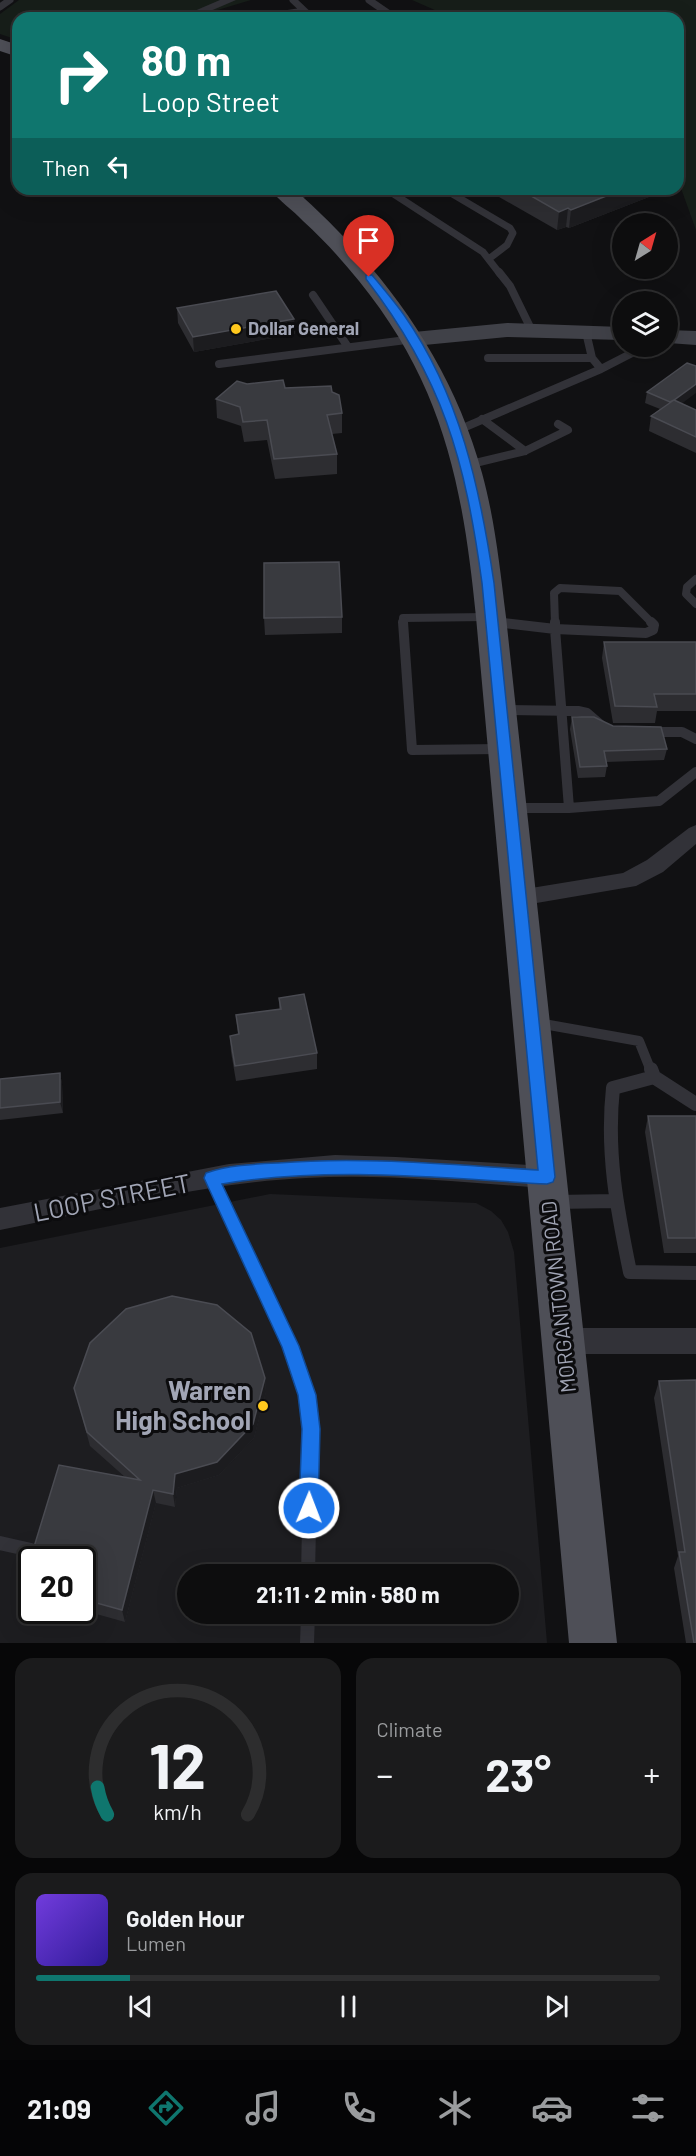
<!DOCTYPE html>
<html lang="en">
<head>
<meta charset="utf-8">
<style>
	body { margin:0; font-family:Barlow,sans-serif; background:#1b1b1c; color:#f1f3f6; height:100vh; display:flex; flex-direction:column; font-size:22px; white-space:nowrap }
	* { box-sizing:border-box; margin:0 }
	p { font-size:20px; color:#9a9c9e }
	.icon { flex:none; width:33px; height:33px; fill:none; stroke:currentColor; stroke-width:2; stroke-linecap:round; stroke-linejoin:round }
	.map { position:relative; height:1643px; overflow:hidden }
	.details { display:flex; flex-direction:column; gap:15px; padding:15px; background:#070708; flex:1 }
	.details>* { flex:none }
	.banner { position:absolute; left:12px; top:12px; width:672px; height:183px; border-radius:18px; box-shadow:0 6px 24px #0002,0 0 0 2px #2d2d2e; background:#0f766e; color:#fff; overflow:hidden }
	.needle { width:39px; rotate:37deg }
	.tools { position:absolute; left:612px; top:213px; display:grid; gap:12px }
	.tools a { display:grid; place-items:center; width:66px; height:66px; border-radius:50%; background:#0d0d0e; box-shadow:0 6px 24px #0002,0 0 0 2px #2d2d2e; font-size:30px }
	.speed { position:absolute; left:18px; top:1546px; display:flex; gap:12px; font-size:30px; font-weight:700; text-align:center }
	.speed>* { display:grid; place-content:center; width:78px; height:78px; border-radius:50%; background:#0d0d0e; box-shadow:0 6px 24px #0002,0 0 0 2px #2d2d2e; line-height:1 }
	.speed .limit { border:3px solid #111; border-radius:9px; background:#fff; color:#111 }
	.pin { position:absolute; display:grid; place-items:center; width:51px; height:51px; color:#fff; margin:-62px -26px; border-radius:50% 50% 50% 0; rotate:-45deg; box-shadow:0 0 6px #0007 }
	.pin .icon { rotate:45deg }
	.me { position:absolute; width:66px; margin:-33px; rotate:1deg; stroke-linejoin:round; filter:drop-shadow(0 0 4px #0008) }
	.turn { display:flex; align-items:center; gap:21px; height:126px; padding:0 30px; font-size:27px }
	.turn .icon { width:78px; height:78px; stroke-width:2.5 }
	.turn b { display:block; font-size:42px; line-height:51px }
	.then { display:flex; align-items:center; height:57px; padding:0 30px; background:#0003; gap:12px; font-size:22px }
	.big { font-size:45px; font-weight:700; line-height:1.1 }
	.details .tile { flex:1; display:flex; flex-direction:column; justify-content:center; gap:9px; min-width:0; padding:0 21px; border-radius:18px; background:#1b1b1c }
	.details .dial { align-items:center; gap:0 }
	.dial svg { height:156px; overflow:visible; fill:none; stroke:#2d2d2e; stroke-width:7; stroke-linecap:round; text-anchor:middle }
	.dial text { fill:#f1f3f6; stroke:none }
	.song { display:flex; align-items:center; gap:18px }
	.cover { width:72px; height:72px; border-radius:9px; background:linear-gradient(135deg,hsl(260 70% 55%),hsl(250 70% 35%)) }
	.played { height:6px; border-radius:3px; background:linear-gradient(90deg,#0f766e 15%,#2d2d2e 15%) }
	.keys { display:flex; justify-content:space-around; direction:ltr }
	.heat { display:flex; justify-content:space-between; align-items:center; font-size:33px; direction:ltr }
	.details .tiles { flex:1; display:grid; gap:15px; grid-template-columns:1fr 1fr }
	.tile:last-child { grid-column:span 2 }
	.trip { position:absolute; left:177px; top:1564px; width:342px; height:60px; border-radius:30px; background:#0d0d0e; box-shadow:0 6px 24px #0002,0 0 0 2px #2d2d2e; font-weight:700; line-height:60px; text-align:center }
	.tabs { display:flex; height:96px; justify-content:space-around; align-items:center; background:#050506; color:#9a9c9e }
	.tabs .icon { width:42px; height:42px }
	.tabs .current { color:#0f766e }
	.tabs b { font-size:27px; color:#f1f3f6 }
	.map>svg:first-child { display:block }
</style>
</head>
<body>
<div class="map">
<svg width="696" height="1643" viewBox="0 0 696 1643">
	<rect width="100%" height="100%" fill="#111113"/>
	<path fill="#1d1d20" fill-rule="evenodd" d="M 270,1194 L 476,1203 L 491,1211 L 501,1220 L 508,1232 L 514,1252 L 547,1643 L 0,1643 L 0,1248 ZM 32,1560 L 82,1560 L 82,1611 L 32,1611 ZM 188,1575 L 508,1575 L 508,1614 L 188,1614 Z"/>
	<path fill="#171e19" d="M 19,0 L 251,0 L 191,18 L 18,18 L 18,40 L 0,34 L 0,14 Z
		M 412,0 L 696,0 L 696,230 L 678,180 L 678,18 L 453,18 Z"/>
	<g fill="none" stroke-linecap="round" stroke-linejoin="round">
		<path stroke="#323238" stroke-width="7" d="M 293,0 L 312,18
			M 369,0 L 395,18
			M 0,7 L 10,0
			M 259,18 L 304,11
			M 386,189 L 483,252 L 500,274
			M 444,189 L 510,228 L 513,233 L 507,245 L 490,258
			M 292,198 L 318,189"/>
		<path stroke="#323238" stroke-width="8" d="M 499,272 L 510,286 L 531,329
			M 313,295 L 348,347
			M 586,332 L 592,358
			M 488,358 L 592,358 L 601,369
			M 219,364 L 414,339
			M 482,419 L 525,451
			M 456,431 L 601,369 L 636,351 L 636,346
			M 467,465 L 525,451 L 568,430 L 558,424
			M 696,579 L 687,587 L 686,594 L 696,604
			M 495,622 L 505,623
			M 403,623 L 403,618 L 488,617
			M 555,623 L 554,593 L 560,588 L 620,591 L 652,623"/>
		<path stroke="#323238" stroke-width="10" d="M 403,622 L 412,750 L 500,749
			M 495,622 L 555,629 L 569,808 L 512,808
			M 555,622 L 555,629 L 646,633 L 653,630 L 654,625 L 651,622
			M 504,710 L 578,711 L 587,713 L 601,725
			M 648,732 L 682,732 L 696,739
			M 569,808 L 659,801 L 696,772
			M 538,1023 L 639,1041 L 651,1071"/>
		<path stroke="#323238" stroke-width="14" d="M 651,1069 L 654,1077 L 696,1104
			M 654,1077 L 613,1088 C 606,1152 617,1209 630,1272 L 696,1273
			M 212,1178 L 290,1346 L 307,1395 L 311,1429 L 308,1575
			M 556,1202 L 615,1201
			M 0,1543 L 31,1550
			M 307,1643 L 308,1614"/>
		<path fill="#323238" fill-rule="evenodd" d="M 220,0 L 236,0 L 194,18 L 178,18 Z
			M 696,825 L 696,844 L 663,872 L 636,886 L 519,906 L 511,904 L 508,898 L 511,892 L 519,890 L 623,873 L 647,860 L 689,828 Z
			M 335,1155 L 396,1157 L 547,1166 L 556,1169 L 560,1177 L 556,1185 L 547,1188 C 467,1183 386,1173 306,1178 C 202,1183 101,1210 0,1230 L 0,1208 L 229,1164 Z
			M 563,1328 L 696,1328 L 696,1354 L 563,1354 L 553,1350 L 549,1341 L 553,1332 Z"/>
		<path fill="#404148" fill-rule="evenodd" d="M 507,323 L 622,327 L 622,340 L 507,337 L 414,346 L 406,344 L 403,339 L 406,334 L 414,332 Z
			M 668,330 L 696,331 L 696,345 L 668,343 Z"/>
		<path fill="#4e4f57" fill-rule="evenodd" d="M 0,39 L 18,45 L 18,57 L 0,51 Z
			M 270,189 L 294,189 C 381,266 451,359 482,473 C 495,520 500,569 506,617 L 617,1643 L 569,1643 L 476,617 C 463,487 444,386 359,281 C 342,260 323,239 303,221 C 293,210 279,201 270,189 Z"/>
	</g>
	<path fill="#2d2d31" d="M 485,189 L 662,189 L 654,192 L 654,195 L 569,228 L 566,227 L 557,230 Z
		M 177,308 L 294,319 L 295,334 L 194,352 L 178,323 Z
		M 247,384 L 285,388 L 332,392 L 342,413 L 342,433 L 332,434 L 337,454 L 337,474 L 275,479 L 267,440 L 244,442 L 241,426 L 217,418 L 216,399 Z
		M 647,392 L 682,404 L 696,410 L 696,453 L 649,431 L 651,416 L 660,409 L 645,403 Z
		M 342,617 L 342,633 L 265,635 L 264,618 Z
		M 604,642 L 696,642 L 696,711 L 657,711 L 655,723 L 613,723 L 602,658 Z
		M 572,717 L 613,726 L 667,749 L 664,760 L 606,762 L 607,766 L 605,777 L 578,778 L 570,729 Z
		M 279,998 L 317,1053 L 317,1069 L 236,1081 L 231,1052 L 230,1036 L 238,1035 L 236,1015 L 279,1009 Z
		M 60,1073 L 62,1084 L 63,1113 L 0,1120 L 0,1079 Z
		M 648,1116 L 696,1116 L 696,1253 L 664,1253 L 645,1132 Z
		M 172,1296 L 217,1305 L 251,1333 L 265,1378 L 266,1392 L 254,1438 L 219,1475 L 177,1488 L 175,1507 L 156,1503 L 125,1622 L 82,1610 L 82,1560 L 32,1560 L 32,1597 L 28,1596 L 23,1583 L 59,1465 L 125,1477 L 90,1446 L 78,1402 L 74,1388 L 90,1343 L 126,1309 Z
		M 696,1380 L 696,1643 L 686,1643 L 674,1568 L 678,1556 L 654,1398 L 659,1381 Z"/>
	<path fill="#1c1c1f" d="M 624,189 L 662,189 L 654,192 L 654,195 L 569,228 L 571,210 Z
		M 568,208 L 566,227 L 557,230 L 559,212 Z
		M 294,319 L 295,334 L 194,352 L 193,337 Z
		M 696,384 L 696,393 L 669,413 L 671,403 Z
		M 60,1073 L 62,1084 L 63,1113 L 60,1102 Z
		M 265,1378 L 266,1392 L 254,1438 L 219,1475 L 177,1488 L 175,1507 L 173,1494 L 175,1474 Z
		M 153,1490 L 156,1503 L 125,1622 L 122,1610 Z"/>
	<path fill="#393a3f" stroke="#4a4b52" stroke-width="1.5" d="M 248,16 L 250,18 L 233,18 Z
		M 519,189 L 624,189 L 571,210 L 568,208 L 559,212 Z
		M 276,291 L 294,319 L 193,337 L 177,308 Z
		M 687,363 L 696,366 L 696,384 L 674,400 L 670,402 L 647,392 Z
		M 283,380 L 285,388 L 331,386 L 332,392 L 339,395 L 342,413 L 327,415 L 337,454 L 274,459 L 267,420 L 243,422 L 240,407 L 216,399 L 237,381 L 247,384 Z
		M 674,400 L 696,410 L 696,437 L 651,416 Z
		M 339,562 L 342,617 L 264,618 L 264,563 Z
		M 604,642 L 696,642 L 696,694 L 654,694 L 657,707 L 615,706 Z
		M 572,717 L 594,717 L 613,726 L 661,727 L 667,749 L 604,751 L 607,766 L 580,767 Z
		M 304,994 L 317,1053 L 235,1066 L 230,1036 L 239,1034 L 236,1015 L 281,1009 L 279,998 Z
		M 60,1073 L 60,1102 L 0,1108 L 0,1079 Z
		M 648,1116 L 696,1116 L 696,1238 L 668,1238 Z
		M 172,1296 L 217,1305 L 251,1333 L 265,1378 L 253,1424 L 217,1462 L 175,1474 L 173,1494 L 153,1490 L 122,1610 L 82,1599 L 82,1560 L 32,1560 L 32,1585 L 23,1583 L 59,1465 L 140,1480 L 87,1432 L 74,1388 L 90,1343 L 126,1309 Z
		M 696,1380 L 696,1643 L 694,1643 L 679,1552 L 685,1552 L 659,1381 Z"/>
	<path fill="#1a73e8" stroke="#114b97" stroke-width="1.5" d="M 366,275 L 372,275 C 383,288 394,301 404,315 C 460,395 480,488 494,583 L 555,1177 L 553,1182 L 547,1184 C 439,1178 330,1166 222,1184 L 299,1346 L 316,1395 L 320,1429 L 318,1508 L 316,1515 L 309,1517 L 302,1515 L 299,1508 L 302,1429 L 298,1395 L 282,1347 L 204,1178 L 206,1173 C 228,1165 255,1164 278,1163 C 364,1156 452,1165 538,1170 L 482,583 C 465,459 443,379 366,279 Z"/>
	<g fill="#ffc81d" stroke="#0c0c0e" stroke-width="2">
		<circle cx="236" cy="329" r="6"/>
		<circle cx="263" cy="1406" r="6"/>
	</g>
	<g text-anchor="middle" stroke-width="6" stroke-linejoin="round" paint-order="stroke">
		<g font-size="18" font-weight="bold" fill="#a1a5b5" stroke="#0c0c0e" text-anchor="start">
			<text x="248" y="335">Dollar General</text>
		</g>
		<g font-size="21" fill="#a1a5b5" stroke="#0c0c0e">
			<text transform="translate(559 1297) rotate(-96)" y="7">MORGANTOWN ROAD</text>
		</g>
		<g font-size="26" fill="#a1a5b5" stroke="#0c0c0e">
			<text transform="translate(112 1198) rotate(-11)" y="9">LOOP STREET</text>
		</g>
		<g font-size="26" font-weight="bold" fill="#a1a5b5" stroke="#0c0c0e" text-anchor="end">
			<text x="251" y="1400">Warren<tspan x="251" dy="30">High School</tspan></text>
		</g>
	</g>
</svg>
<div class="tools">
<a><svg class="needle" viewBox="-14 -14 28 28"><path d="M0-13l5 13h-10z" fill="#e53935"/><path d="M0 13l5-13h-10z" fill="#9a9c9e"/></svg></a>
<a><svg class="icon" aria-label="layers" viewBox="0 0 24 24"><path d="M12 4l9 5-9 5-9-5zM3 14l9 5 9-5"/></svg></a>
</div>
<div class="speed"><div class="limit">20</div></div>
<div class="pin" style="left:369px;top:277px;background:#d93025"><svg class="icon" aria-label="arrive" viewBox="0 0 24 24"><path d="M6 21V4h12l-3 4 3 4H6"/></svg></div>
<svg class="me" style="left:309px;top:1508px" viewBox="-20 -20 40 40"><circle r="17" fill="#1a73e8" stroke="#fff" stroke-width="3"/><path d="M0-11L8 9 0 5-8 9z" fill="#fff"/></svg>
<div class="trip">21:11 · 2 min · 580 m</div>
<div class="banner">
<div class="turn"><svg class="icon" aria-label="right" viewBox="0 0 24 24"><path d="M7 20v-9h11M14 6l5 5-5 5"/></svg><div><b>80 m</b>Loop Street</div></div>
<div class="then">Then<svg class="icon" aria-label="left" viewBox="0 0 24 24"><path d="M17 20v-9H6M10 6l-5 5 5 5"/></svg></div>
</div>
</div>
<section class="details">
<div class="tiles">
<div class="tile dial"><svg viewBox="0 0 100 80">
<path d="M14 69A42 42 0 1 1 86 69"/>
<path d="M14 69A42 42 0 0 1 9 55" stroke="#0f766e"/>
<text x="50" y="56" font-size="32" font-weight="700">12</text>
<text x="50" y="72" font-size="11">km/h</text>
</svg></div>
<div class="tile"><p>Climate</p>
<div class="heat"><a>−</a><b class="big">23°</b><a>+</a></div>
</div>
<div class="tile">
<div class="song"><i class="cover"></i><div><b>Golden Hour</b><p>Lumen</p></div></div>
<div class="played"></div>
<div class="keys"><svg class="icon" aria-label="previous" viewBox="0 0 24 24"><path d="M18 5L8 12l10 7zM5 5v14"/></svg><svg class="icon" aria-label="pause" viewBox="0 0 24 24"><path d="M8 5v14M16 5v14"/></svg><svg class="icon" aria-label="next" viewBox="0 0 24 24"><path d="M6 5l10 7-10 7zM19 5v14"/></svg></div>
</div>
</div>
</section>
<nav class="tabs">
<b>21:09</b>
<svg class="icon current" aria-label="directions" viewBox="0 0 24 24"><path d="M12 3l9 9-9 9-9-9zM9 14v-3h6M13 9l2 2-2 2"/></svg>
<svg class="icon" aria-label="music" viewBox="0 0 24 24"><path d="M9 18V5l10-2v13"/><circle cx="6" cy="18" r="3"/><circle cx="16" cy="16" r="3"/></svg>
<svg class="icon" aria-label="phone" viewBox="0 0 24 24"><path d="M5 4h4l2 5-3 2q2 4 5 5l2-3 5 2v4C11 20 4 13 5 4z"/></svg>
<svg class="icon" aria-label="climate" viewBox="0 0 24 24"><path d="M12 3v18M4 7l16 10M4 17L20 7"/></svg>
<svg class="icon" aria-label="car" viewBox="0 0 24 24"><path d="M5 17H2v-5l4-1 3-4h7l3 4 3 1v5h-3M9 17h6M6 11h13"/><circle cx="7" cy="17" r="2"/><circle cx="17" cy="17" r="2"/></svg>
<svg class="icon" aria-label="filters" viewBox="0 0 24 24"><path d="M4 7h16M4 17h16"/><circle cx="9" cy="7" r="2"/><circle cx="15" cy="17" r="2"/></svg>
</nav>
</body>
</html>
